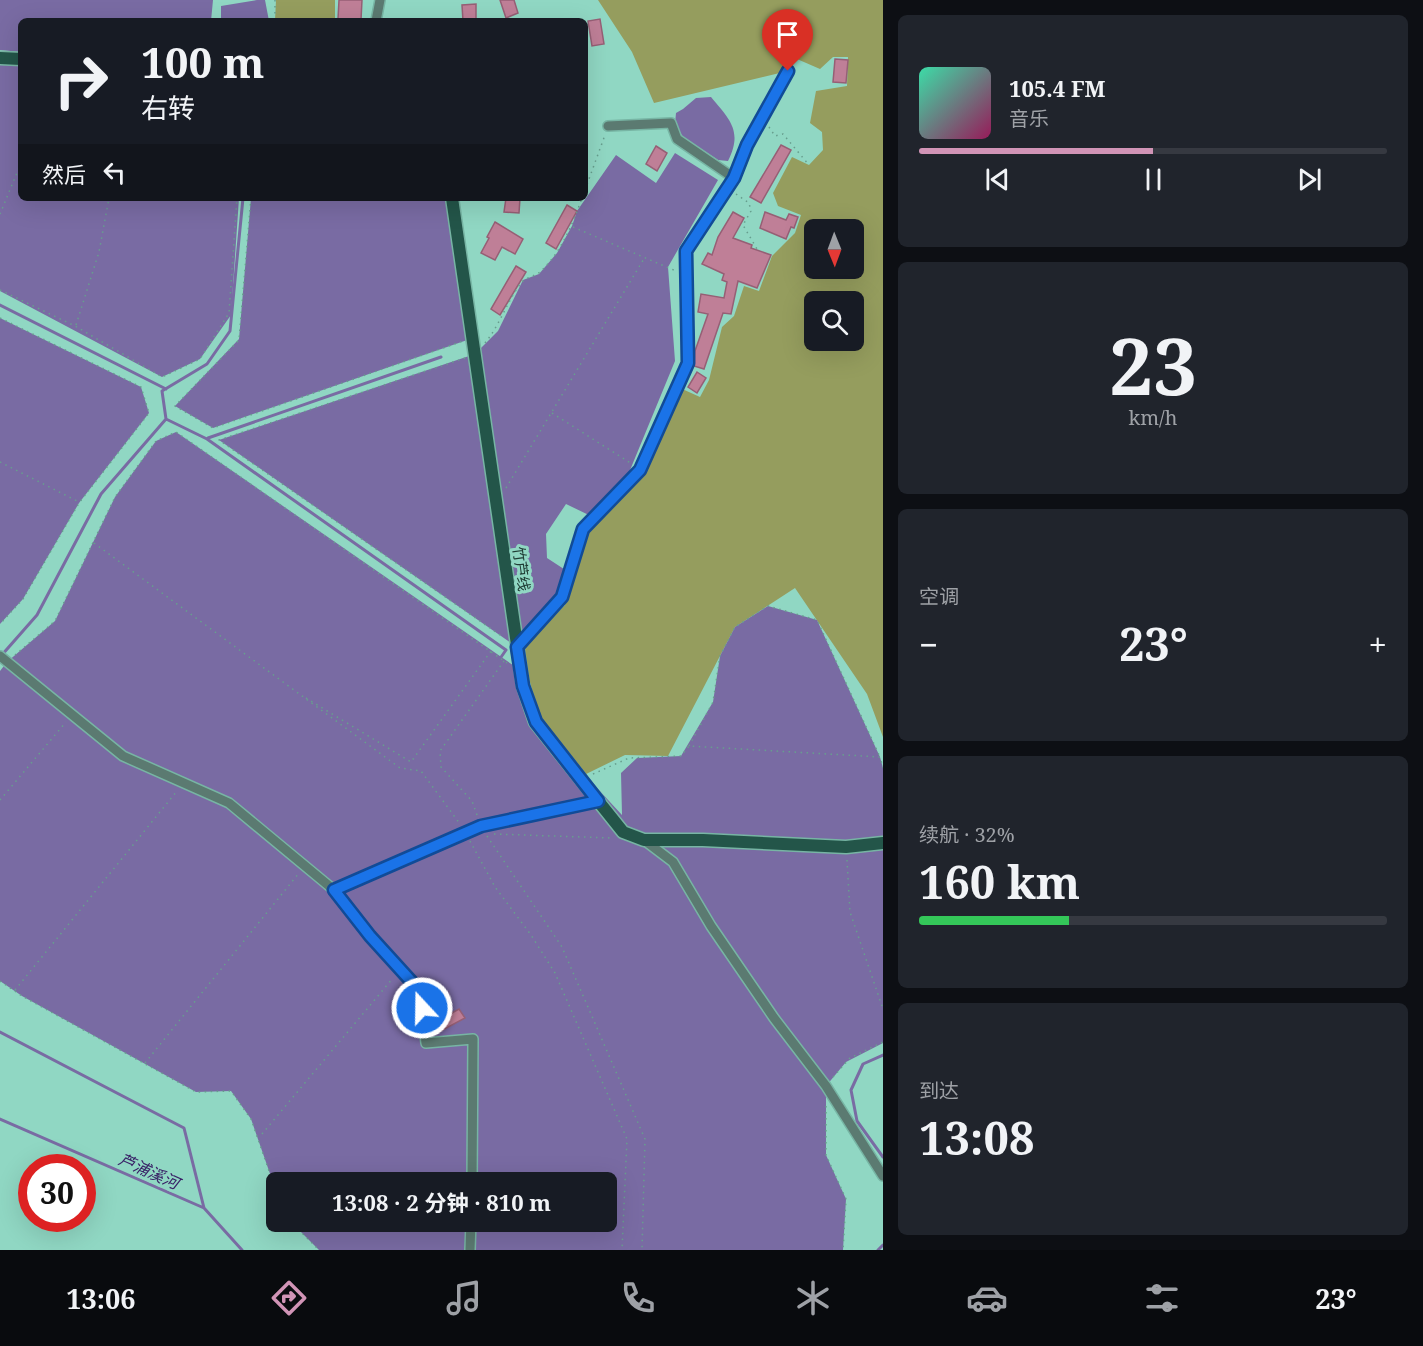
<!DOCTYPE html>
<html lang="zh">
<head>
<meta charset="utf-8">
<style>
	body { margin:0; font-family:"Noto Serif","Noto Sans SC",serif; background:#20242c; color:#f1f3f6; height:100vh; display:flex; flex-direction:column; font-size:22px; white-space:nowrap }
	* { box-sizing:border-box; margin:0 }
	p { font-size:20px; color:#9ea1a6 }
	.icon { flex:none; width:33px; height:33px; fill:none; stroke:currentColor; stroke-width:2; stroke-linecap:round; stroke-linejoin:round }
	.map { position:relative; flex:1; overflow:hidden }
	.drawer { display:flex; flex-direction:column; gap:15px; padding:15px; background:#0d0f14; width:540px }
	.drawer>* { flex:none }
	.hud { position:absolute; left:18px; top:18px; width:570px; height:183px; border-radius:9px; box-shadow:0 6px 24px #0002; background:#171b24; color:#f1f3f6; overflow:hidden }
	.needle { width:39px; rotate:179deg }
	.fabs { position:absolute; left:804px; top:219px; display:grid; gap:12px }
	.fabs a { display:grid; place-items:center; width:60px; height:60px; border-radius:9px; background:#171b24; box-shadow:0 6px 24px #0002; font-size:30px }
	.speed { position:absolute; left:18px; top:1154px; display:flex; gap:12px; font-size:30px; font-weight:700; text-align:center }
	.speed>* { display:grid; place-content:center; width:78px; height:78px; border-radius:50%; background:#171b24; box-shadow:0 6px 24px #0002; line-height:1 }
	.speed .limit { border:9px solid #d22; background:#fff; color:#111 }
	.pin { position:absolute; display:grid; place-items:center; width:51px; height:51px; color:#fff; margin:-62px -26px; border-radius:50% 50% 50% 0; rotate:-45deg; box-shadow:0 0 6px #0007 }
	.pin .icon { rotate:45deg }
	.me { position:absolute; width:66px; margin:-33px; rotate:339deg; stroke-linejoin:round; filter:drop-shadow(0 0 4px #0008) }
	.turn { display:flex; align-items:center; gap:21px; height:126px; padding:0 24px; font-size:27px }
	.turn .icon { width:78px; height:78px; stroke-width:2.5 }
	.turn b { display:block; font-size:42px; line-height:51px }
	.then { display:flex; align-items:center; height:57px; padding:0 24px; background:#0003; gap:12px; font-size:22px }
	.big { font-size:45px; font-weight:700; line-height:1.1 }
	.drawer .tile { flex:1; display:flex; flex-direction:column; justify-content:center; gap:9px; min-width:0; padding:0 21px; border-radius:9px; background:#20242c }
	.drawer .dial { align-items:center; gap:0 }
	.dial b { font-size:78px; line-height:1 }
	.song { display:flex; align-items:center; gap:18px }
	.cover { width:72px; height:72px; border-radius:9px; background:linear-gradient(135deg,hsl(160 70% 55%),hsl(330 70% 35%)) }
	.played { height:6px; border-radius:3px; background:linear-gradient(90deg,#d194b6 50%,#363941 50%) }
	.keys { display:flex; justify-content:space-around; direction:ltr }
	.heat { display:flex; justify-content:space-between; align-items:center; font-size:33px; direction:ltr }
	.charge { height:9px; border-radius:4px; background:linear-gradient(90deg,#34c759 32%,#363941 0) }
	.trip { position:absolute; left:266px; top:1172px; width:351px; height:60px; border-radius:9px; background:#171b24; box-shadow:0 6px 24px #0002; font-weight:700; line-height:60px; text-align:center }
	.tab-bar { display:flex; height:96px; justify-content:space-around; align-items:center; background:#090b0e; color:#9ea1a6 }
	.tab-bar .icon { width:42px; height:42px }
	.tab-bar .on { color:#d194b6 }
	.tab-bar b { font-size:27px; color:#f1f3f6 }
	main { display:flex; flex:1; min-height:0 }
	.map>svg:first-child { display:block }
</style>
</head>
<body>
<main>
<div class="map">
<svg width="883" height="1250" viewBox="0 0 883 1250">
	<rect width="100%" height="100%" fill="#90d7c3"/>
	<path fill="#959d5e" fill-rule="evenodd" d="M 276,0 L 335,0 L 335,21 L 275,21 Z
		M 598,0 L 883,0 L 883,737 L 867,694 L 795,588 L 735,627 L 668,756 L 625,755 L 582,776 L 539,718 L 522,650 L 565,605 L 583,529 L 644,470 L 680,388 L 700,397 L 709,380 L 722,327 L 734,316 L 744,286 L 759,291 L 772,256 L 795,233 L 801,215 L 778,206 L 773,193 L 792,157 L 809,165 L 823,150 L 822,132 L 810,123 L 816,91 L 847,86 L 848,57 L 833,57 L 820,69 L 797,59 L 788,71 L 654,103 L 632,52 ZM 814,230 L 854,230 L 854,268 L 814,268 ZM 814,302 L 854,302 L 854,340 L 814,340 Z"/>
	<path fill="#796ba3" d="M 0,0 L 213,0 L 211,21 L 21,21 L 21,52 L 0,50 Z
		M 257,0 L 265,0 L 269,21 L 221,21 L 221,6 Z
		M 0,58 L 21,59 L 21,198 L 239,198 L 231,315 L 200,359 L 162,377 L 0,291 Z
		M 711,97 C 730,120 743,131 728,161 L 718,160 L 683,137 L 675,124 L 676,113 L 683,109 L 696,98 Z
		M 675,153 L 718,180 L 668,267 L 675,361 L 621,492 L 595,518 L 566,504 L 546,534 L 547,558 L 570,573 L 562,597 L 517,647 L 219,440 L 475,354 L 498,331 L 523,280 L 539,274 L 557,253 L 572,226 L 577,211 L 616,155 L 656,183 Z
		M 251,198 L 452,198 L 473,338 L 213,428 L 175,406 L 239,339 Z
		M 0,318 L 141,387 L 149,413 L 79,503 L 23,599 L 0,624 Z
		M 176,432 L 520,670 L 536,722 L 622,815 L 621,773 L 637,758 L 681,756 L 713,702 L 720,656 L 735,627 L 768,606 L 817,620 L 880,757 L 883,768 L 883,1043 L 846,1062 L 826,1086 L 826,1155 L 846,1199 L 843,1250 L 319,1250 L 290,1221 L 606,1221 L 606,1182 L 276,1182 L 276,1191 L 251,1119 L 231,1091 L 196,1092 L 22,996 L 0,981 L 0,671 L 7,662 L 55,621 L 115,497 L 156,441 Z"/>
	<g fill="none" stroke-linecap="round" stroke-linejoin="round">
		<path stroke="#796ba3" stroke-width="3" d="M 0,305 L 166,389
			M 166,419 L 207,439 L 506,650 L 499,660
			M 208,438 L 441,357
			M 1,656 L 37,615 L 101,494 L 166,419 L 162,391 L 207,364 L 230,331 L 243,198
			M 0,1032 L 184,1128 L 204,1208
			M 883,1055 L 863,1064 L 851,1090 L 857,1121 L 883,1157
			M 0,1119 L 204,1208 L 242,1250
			M 878,1250 L 883,1245"/>
	</g>
	<path fill="#bf7f97" stroke="#965f75" stroke-width="1.5" d="M 339,0 L 362,0 L 361,20 L 338,19 Z
		M 500,0 L 514,0 L 518,13 L 506,18 Z
		M 476,4 L 476,21 L 463,21 L 462,5 Z
		M 600,19 L 604,44 L 592,46 L 588,21 Z
		M 835,59 L 848,60 L 846,83 L 833,82 Z
		M 781,145 L 791,150 L 761,203 L 750,197 Z
		M 656,146 L 667,153 L 657,171 L 646,164 Z
		M 506,198 L 520,198 L 519,213 L 504,212 Z
		M 567,205 L 577,211 L 556,249 L 546,243 Z
		M 733,212 L 744,218 L 733,238 L 752,245 L 751,248 L 771,255 L 757,288 L 738,281 L 731,314 L 723,313 L 704,369 L 694,366 L 695,351 L 708,314 L 698,312 L 701,294 L 724,298 L 727,282 L 722,280 L 724,274 L 702,264 L 708,253 L 712,255 L 718,237 Z
		M 765,212 L 786,220 L 789,214 L 798,217 L 794,228 L 791,227 L 786,239 L 760,228 Z
		M 495,222 L 523,239 L 515,254 L 502,247 L 495,260 L 481,253 L 489,238 L 487,237 Z
		M 516,266 L 526,272 L 500,315 L 491,309 Z
		M 697,372 L 706,378 L 697,393 L 688,387 Z
		M 459,1009 L 465,1018 L 439,1032 L 434,1023 Z"/>
	<g fill="none" stroke-linecap="round" stroke-linejoin="round">
		<g stroke="#77b5a4" stroke-width="12">
			<path id="street" d="M 376,21 L 380,0
				M 608,126 L 671,123 L 677,139 L 734,178
				M 517,647 L 562,597 L 583,529 L 640,470 L 688,363 L 686,251 L 734,178 L 747,145 L 788,71
				M 0,656 L 123,756 L 229,803 L 334,890 L 370,936 L 420,991 L 426,1043 L 473,1039 L 472,1182
				M 644,840 L 673,862 L 711,926 L 774,1018 L 826,1086 L 883,1176
				M 334,890 L 481,826 L 599,801
				M 470,1250 L 471,1221"/>
		</g>
		<g stroke="#77b5a4" stroke-width="15">
			<path id="secondary" d="M 0,58 L 21,59
				M 452,198 L 523,686 L 535,722 L 623,832 L 644,840 L 703,840 L 846,847 L 883,843"/>
		</g>
		<path stroke="#679e8e" stroke-width="1.5" stroke-dasharray="1.5 4.5" stroke-linecap="butt" d="M 275,0 L 275,21
			M 769,127 L 775,136 L 783,134 L 809,165
			M 585,190 L 605,135
			M 736,194 L 749,203 L 751,211 L 743,225 L 757,249
			M 251,198 L 239,340 L 175,406 L 213,428 L 463,341
			M 0,214 L 21,163
			M 573,227 L 676,271
			M 0,290 L 75,326 L 162,377 L 200,359 L 229,313 L 237,198
			M 0,318 L 141,387 L 149,413 L 79,503 L 23,599 L 0,624
			M 76,325 L 99,252 L 109,198
			M 485,343 C 500,325 507,301 521,283 C 526,277 536,276 541,271 C 562,251 572,225 582,198
			M 465,358 L 219,440 L 503,637
			M 552,413 L 632,464
			M 0,462 L 79,502
			M 506,488 L 645,257
			M 94,543 L 400,768 L 421,771 L 460,824
			M 15,655 L 55,621 L 115,497 L 156,441 L 176,432 L 507,663
			M 306,698 L 411,762 L 491,651
			M 689,746 L 713,702 L 720,656 L 735,627 L 768,606 L 817,620 L 880,757
			M 593,774 L 629,758 L 681,756 L 689,746 L 880,757 L 883,768
			M 0,800 L 66,722
			M 477,815 L 472,801 L 441,767 L 440,751 L 504,661
			M 494,834 L 612,838
			M 487,836 L 562,947 L 645,1139 L 642,1250
			M 470,841 L 495,887 L 531,935 L 555,973 L 627,1139 L 622,1250
			M 847,860 L 850,912 L 883,1009
			M 0,981 L 22,996 L 196,1092 L 231,1091 L 251,1119 L 276,1191
			M 15,990 L 177,791
			M 145,1063 L 299,873
			M 833,1077 L 850,1058 L 883,1042
			M 826,1106 L 826,1155 L 846,1199 L 843,1250
			M 262,1134 L 393,978
			M 290,1221 L 319,1250"/>
		<use href="#street" stroke="#5b7a71" stroke-width="9"/>
		<use href="#secondary" stroke="#235549" stroke-width="12"/>
	</g>
	<g fill="none" stroke-linecap="round" stroke-linejoin="round">
		<g stroke="#114b97" stroke-width="15">
			<path id="route" d="M 422,1008 L 420,991 L 370,936 L 334,890 L 481,826 L 598,801 L 536,722 L 523,686 L 517,647 L 562,597 L 583,529 L 640,470 L 688,363 L 686,251 L 734,178 L 747,145 L 788,71"/>
		</g>
		<use href="#route" stroke="#1a73e8" stroke-width="10"/>
	</g>
	<g text-anchor="middle" stroke-width="6" stroke-linejoin="round" paint-order="stroke">
		<g font-size="15" fill="#203d35" stroke="#90d7c3">
			<text transform="translate(521 569) rotate(82)" y="5">竹芦线</text>
		</g>
		<g font-size="16" font-style="italic" fill="#392267" stroke="#90d7c3">
			<text transform="translate(149 1171) rotate(24)" y="6">芦浦溪河</text>
		</g>
	</g>
</svg>
<div class="fabs">
<a><svg class="needle" viewBox="-14 -14 28 28"><path d="M0-13l5 13h-10z" fill="#e53935"/><path d="M0 13l5-13h-10z" fill="#9ea1a6"/></svg></a>
<a><svg class="icon" aria-label="search" viewBox="0 0 24 24"><circle cx="10" cy="10" r="6"/><path d="M15 15l6 6"/></svg></a>
</div>
<div class="speed"><div class="limit">30</div></div>
<div class="pin" style="left:788px;top:71px;background:#d93025"><svg class="icon" aria-label="arrive" viewBox="0 0 24 24"><path d="M6 21V4h12l-3 4 3 4H6"/></svg></div>
<svg class="me" style="left:422px;top:1008px" viewBox="-20 -20 40 40"><circle r="17" fill="#1a73e8" stroke="#fff" stroke-width="3"/><path d="M0-11L8 9 0 5-8 9z" fill="#fff"/></svg>
<div class="trip">13:08 · 2 分钟 · 810 m</div>
<div class="hud">
<div class="turn"><svg class="icon" aria-label="right" viewBox="0 0 24 24"><path d="M7 20v-9h11M14 6l5 5-5 5"/></svg><div><b>100 m</b>右转</div></div>
<div class="then">然后<svg class="icon" aria-label="left" viewBox="0 0 24 24"><path d="M17 20v-9H6M10 6l-5 5 5 5"/></svg></div>
</div>
</div>
<section class="drawer">
<div class="tile">
<div class="song"><i class="cover"></i><div><b>105.4 FM</b><p>音乐</p></div></div>
<div class="played"></div>
<div class="keys"><svg class="icon" aria-label="previous" viewBox="0 0 24 24"><path d="M18 5L8 12l10 7zM5 5v14"/></svg><svg class="icon" aria-label="pause" viewBox="0 0 24 24"><path d="M8 5v14M16 5v14"/></svg><svg class="icon" aria-label="next" viewBox="0 0 24 24"><path d="M6 5l10 7-10 7zM19 5v14"/></svg></div>
</div>
<div class="tile dial"><b>23</b><p>km/h</p></div>
<div class="tile"><p>空调</p>
<div class="heat"><a>−</a><b class="big">23°</b><a>+</a></div>
</div>
<div class="tile"><p>续航 · 32%</p><b class="big">160 km</b><div class="charge"></div></div>
<div class="tile"><p>到达</p><b class="big">13:08</b></div>
</section>
</main>
<nav class="tab-bar">
<b>13:06</b>
<svg class="icon on" aria-label="directions" viewBox="0 0 24 24"><path d="M12 3l9 9-9 9-9-9zM9 14v-3h6M13 9l2 2-2 2"/></svg>
<svg class="icon" aria-label="music" viewBox="0 0 24 24"><path d="M9 18V5l10-2v13"/><circle cx="6" cy="18" r="3"/><circle cx="16" cy="16" r="3"/></svg>
<svg class="icon" aria-label="phone" viewBox="0 0 24 24"><path d="M5 4h4l2 5-3 2q2 4 5 5l2-3 5 2v4C11 20 4 13 5 4z"/></svg>
<svg class="icon" aria-label="climate" viewBox="0 0 24 24"><path d="M12 3v18M4 7l16 10M4 17L20 7"/></svg>
<svg class="icon" aria-label="car" viewBox="0 0 24 24"><path d="M5 17H2v-5l4-1 3-4h7l3 4 3 1v5h-3M9 17h6M6 11h13"/><circle cx="7" cy="17" r="2"/><circle cx="17" cy="17" r="2"/></svg>
<svg class="icon" aria-label="filters" viewBox="0 0 24 24"><path d="M4 7h16M4 17h16"/><circle cx="9" cy="7" r="2"/><circle cx="15" cy="17" r="2"/></svg>
<b>23°</b>
</nav>
</body>
</html>
